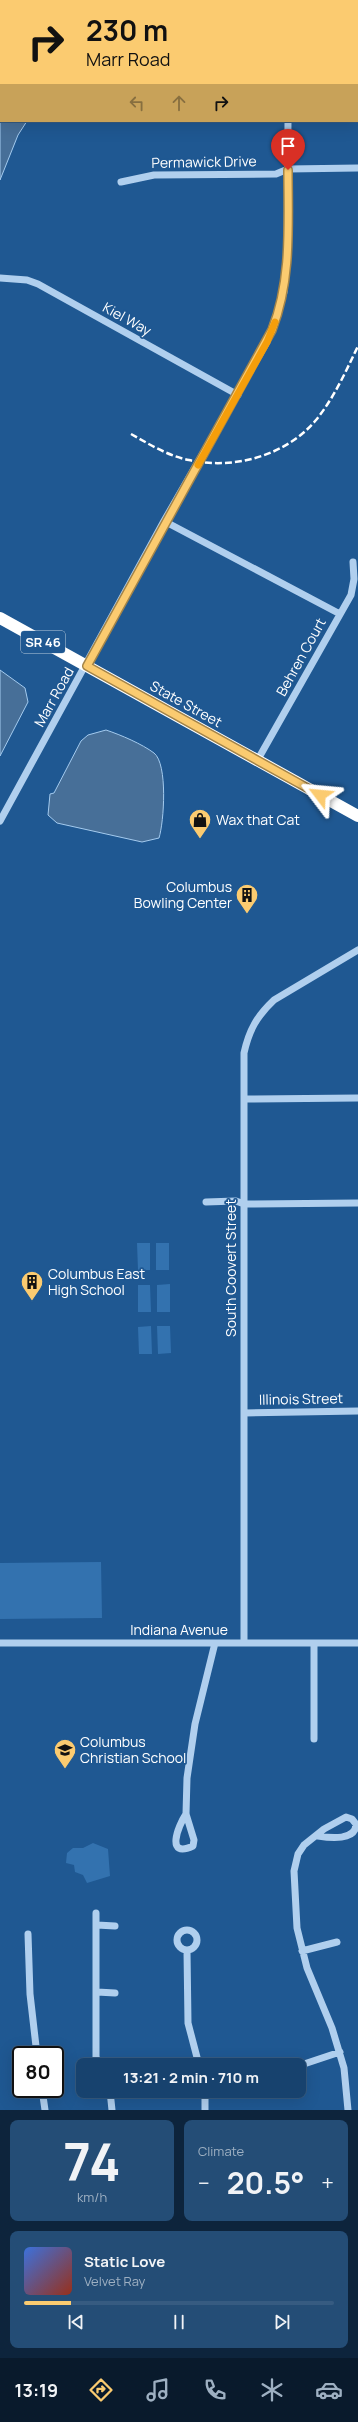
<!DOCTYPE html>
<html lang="en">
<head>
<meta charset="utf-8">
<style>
	body { margin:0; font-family:Manrope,sans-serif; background:#244d76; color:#f1f3f6; height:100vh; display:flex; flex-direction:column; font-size:15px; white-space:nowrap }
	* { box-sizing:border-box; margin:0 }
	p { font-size:13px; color:#9eb0c2 }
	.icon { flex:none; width:22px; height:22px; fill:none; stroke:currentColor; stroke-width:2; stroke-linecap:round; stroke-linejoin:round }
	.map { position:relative; height:2110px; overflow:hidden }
	.sheet { display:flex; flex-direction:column; gap:10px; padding:10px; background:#0d243c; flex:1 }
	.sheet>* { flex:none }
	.banner { position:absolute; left:0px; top:0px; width:358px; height:122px; box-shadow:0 4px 16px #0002,0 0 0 1px #365b81; background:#fbcb70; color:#111; overflow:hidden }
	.speed { position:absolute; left:12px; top:2046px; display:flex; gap:8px; font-size:20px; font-weight:700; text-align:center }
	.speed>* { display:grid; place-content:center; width:52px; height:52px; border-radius:50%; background:#17426e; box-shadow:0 4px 16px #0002,0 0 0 1px #365b81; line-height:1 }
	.speed .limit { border:2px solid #111; border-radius:6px; background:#fff; color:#111 }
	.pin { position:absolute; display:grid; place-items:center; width:34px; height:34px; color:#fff; margin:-41px -17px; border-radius:50% 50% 50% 0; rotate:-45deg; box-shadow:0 0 4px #0007 }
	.pin .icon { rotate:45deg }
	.me { position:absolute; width:44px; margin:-22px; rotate:299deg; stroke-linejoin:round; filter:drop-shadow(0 0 3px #0008) }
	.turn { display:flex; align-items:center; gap:14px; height:84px; padding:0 20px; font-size:18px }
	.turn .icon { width:52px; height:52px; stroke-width:2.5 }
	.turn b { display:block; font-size:28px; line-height:34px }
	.lanes { display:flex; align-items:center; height:38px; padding:0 20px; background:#0003; justify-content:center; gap:20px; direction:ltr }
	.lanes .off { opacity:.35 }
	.big { font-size:30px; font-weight:700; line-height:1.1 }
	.sheet .tile { flex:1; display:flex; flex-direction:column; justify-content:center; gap:6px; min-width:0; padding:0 14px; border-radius:8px; background:#244d76 }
	.sheet .dial { align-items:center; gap:0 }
	.dial b { font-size:52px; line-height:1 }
	.song { display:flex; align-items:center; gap:12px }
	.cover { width:48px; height:48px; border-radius:6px; background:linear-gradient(135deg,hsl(220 70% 55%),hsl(10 70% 35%)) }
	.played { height:4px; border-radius:2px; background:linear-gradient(90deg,#fbcb70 15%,#365b81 15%) }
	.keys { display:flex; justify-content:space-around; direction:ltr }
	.heat { display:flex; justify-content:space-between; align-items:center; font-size:22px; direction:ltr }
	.sheet .tiles { flex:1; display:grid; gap:10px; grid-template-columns:1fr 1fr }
	.tile:last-child { grid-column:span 2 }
	.trip { position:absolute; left:76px; top:2058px; width:230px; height:40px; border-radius:8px; background:#17426e; box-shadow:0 4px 16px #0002,0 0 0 1px #365b81; font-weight:700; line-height:40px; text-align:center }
	.menu { display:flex; height:64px; justify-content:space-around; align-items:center; background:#091a2c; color:#9eb0c2 }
	.menu .icon { width:28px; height:28px }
	.menu .active { color:#fbcb70 }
	.menu b { font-size:18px; color:#f1f3f6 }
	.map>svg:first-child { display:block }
</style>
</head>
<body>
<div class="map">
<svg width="358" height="2110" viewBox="0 0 358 2110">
	<rect width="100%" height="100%" fill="#1f5892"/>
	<path fill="#3372af" d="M 137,1243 L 150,1243 L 150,1270 L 138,1270 Z
		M 156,1243 L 169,1243 L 169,1270 L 156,1270 Z
		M 170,1284 L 170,1312 L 157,1312 L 157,1285 Z
		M 138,1285 L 150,1285 L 151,1312 L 138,1312 Z
		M 151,1326 L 152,1354 L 139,1354 L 138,1327 Z
		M 157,1326 L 170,1326 L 171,1353 L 158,1354 Z
		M 101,1562 L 102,1618 L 0,1619 L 0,1563 Z
		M 93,1843 L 108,1849 L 110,1876 L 87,1883 L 83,1875 L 75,1872 L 74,1865 L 66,1863 L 67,1853 L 73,1848 L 83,1848 Z"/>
	<path fill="#476f98" stroke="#a4cbef" d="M 0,0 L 137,0 L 1,1 L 1,121 L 27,121 L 18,135 L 0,180 Z
		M 0,670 L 25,688 L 28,702 L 0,756 Z
		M 106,730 C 121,735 142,744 154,753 C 168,764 164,822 159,838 L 142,842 L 57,823 L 48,815 L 50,794 L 54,793 L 81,741 L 88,735 Z"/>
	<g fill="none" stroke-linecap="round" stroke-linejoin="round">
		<path stroke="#b0cfee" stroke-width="7" d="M 293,1 L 293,0
			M 121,182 L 154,175 L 276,174 L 288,169 L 358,168
			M 0,278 L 27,280 L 38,284 L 238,395
			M 164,521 L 340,614
			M 257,761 L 351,595 L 354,579 L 353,562
			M 0,821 L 164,521 L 267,342 L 284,292 L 287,263 L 288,121
			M 244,1099 L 358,1098
			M 206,1202 L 236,1201 L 244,1204 L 358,1203
			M 245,1413 L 358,1411
			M 0,1643 L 358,1643
			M 244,1643 L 244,1053 C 249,1030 257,1016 274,1000 L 358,950
			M 314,1739 L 314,1643
			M 186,1814 C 178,1826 165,1859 193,1846 L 194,1840 L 186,1814 L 187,1778 L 195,1724 L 215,1643
			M 318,1836 C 330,1838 356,1841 356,1824 L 352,1819 L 346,1817 L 324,1829 L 304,1845 L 298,1854 L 294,1871 L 297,1928 L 307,1968 L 332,2028 L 344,2068 L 348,2110
			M 96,1913 L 96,2057 L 100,2065
			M 97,1925 L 115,1926
			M177 1940a10 10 0 1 1 20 0a10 10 0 1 1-20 0Z
			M 28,1934 L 30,1994 L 37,2055
			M 187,1951 L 188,2023 L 199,2065
			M 302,1951 L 337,1942
			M 97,1992 L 115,1993
			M 304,2064 L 340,2052
			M 42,2089 L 45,2110
			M 110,2091 L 112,2110
			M 205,2091 L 205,2110"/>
		<path stroke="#fff" stroke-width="12" d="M 0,618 L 358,816"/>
		<path stroke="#fff" stroke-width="2.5" stroke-dasharray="7 3" stroke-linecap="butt" d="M 131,434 C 149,444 168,456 189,460 C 233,470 286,456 316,420 C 334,398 346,371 358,346"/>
	</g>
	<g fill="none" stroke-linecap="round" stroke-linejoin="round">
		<g stroke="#a38449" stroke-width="10">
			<path id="route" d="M 288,170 C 288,224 292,279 272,330 L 87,666 L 320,795"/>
		</g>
		<use href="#route" stroke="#fbcb70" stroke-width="7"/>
		<path stroke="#f59e0b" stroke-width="7" d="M 198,465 L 267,342 L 275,322"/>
	</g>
	<defs>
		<g id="shop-pin" transform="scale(1.15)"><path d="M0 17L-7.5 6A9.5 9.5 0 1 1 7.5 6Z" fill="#fbcb70" stroke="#1f5892"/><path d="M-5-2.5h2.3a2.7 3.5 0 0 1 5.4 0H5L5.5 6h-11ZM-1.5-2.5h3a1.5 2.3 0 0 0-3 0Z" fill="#111"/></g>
		<g id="building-pin" transform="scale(1.15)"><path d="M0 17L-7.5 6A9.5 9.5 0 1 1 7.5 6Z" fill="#fbcb70" stroke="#1f5892"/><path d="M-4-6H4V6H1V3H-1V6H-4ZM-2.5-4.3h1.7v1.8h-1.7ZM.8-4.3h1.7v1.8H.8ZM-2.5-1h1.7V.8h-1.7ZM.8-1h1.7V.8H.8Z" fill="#111"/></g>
		<g id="school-pin" transform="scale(1.15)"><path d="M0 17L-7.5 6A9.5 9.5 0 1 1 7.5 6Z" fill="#fbcb70" stroke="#1f5892"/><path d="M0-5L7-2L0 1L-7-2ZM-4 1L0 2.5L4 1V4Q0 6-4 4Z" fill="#111"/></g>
	</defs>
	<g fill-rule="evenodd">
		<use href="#shop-pin" x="200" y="820"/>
		<use href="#building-pin" x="247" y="895"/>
		<use href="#building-pin" x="32" y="1282"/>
		<use href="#school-pin" x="65" y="1750"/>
	</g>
	<g text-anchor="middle" stroke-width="3.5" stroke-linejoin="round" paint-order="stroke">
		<rect fill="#1f5892" stroke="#bccdde" stroke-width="1" x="21" y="631" width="44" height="22" rx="3"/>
		<g font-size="13" font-weight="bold" fill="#fff">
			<text x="43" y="647">SR 46</text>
		</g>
		<g font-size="14" fill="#fff" stroke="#1f5892">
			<text transform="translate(204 162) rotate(-1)" y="5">Permawick Drive</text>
			<text transform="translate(127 319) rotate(29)" y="5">Kiel Way</text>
			<text transform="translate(301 657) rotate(-61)" y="5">Behren Court</text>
			<text transform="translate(54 697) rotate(-61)" y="5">Marr Road</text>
			<text transform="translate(186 704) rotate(29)" y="5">State Street</text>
			<text transform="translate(231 1268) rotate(-90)" y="5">South Coovert Street</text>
			<text transform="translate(301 1399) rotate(-1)" y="5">Illinois Street</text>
			<text x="179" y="1635">Indiana Avenue</text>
		</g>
		<g font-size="14" fill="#fff" stroke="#1f5892" text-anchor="start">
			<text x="216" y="825">Wax that Cat</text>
			<text x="232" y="892" text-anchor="end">Columbus<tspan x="232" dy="16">Bowling Center</tspan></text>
			<text x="48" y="1279">Columbus East<tspan x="48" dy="16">High School</tspan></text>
			<text x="80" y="1747">Columbus<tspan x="80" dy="16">Christian School</tspan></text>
		</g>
	</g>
</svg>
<div class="speed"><div class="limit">80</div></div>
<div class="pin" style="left:288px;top:170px;background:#d93025"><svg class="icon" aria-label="arrive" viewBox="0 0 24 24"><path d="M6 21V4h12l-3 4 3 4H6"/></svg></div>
<svg class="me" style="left:320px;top:795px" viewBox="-20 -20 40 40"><path d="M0-17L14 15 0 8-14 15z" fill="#fbcb70" stroke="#fff" stroke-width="4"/></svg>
<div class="trip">13:21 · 2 min · 710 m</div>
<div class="banner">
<div class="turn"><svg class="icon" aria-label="right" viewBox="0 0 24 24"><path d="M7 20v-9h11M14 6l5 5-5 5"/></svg><div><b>230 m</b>Marr Road</div></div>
<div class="lanes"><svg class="icon off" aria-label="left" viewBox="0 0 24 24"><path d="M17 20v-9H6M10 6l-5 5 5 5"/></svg><svg class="icon off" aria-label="ahead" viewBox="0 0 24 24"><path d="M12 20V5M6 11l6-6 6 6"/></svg><svg class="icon" aria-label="right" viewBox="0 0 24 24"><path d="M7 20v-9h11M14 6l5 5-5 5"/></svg></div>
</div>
</div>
<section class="sheet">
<div class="tiles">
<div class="tile dial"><b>74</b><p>km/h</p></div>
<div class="tile"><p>Climate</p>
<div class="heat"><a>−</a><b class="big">20.5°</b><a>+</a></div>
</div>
<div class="tile">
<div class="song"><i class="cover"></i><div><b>Static Love</b><p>Velvet Ray</p></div></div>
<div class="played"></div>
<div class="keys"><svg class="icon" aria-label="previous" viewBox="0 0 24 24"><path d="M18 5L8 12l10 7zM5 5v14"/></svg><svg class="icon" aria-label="pause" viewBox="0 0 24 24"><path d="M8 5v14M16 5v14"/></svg><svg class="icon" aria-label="next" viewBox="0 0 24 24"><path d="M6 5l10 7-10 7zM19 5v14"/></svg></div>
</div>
</div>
</section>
<nav class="menu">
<b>13:19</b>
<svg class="icon active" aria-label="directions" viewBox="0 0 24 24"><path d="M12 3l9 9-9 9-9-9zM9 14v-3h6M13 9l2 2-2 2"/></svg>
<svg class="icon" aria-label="music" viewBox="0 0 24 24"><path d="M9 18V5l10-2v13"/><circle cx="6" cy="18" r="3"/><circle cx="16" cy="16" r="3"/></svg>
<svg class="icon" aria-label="phone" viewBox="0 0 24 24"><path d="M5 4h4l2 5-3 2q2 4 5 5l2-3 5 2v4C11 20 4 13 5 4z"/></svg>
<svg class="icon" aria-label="climate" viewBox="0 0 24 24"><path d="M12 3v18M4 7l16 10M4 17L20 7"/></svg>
<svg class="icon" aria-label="car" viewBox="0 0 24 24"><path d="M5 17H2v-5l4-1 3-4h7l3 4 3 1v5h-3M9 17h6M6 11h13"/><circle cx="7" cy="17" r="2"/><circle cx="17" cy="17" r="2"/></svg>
</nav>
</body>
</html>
